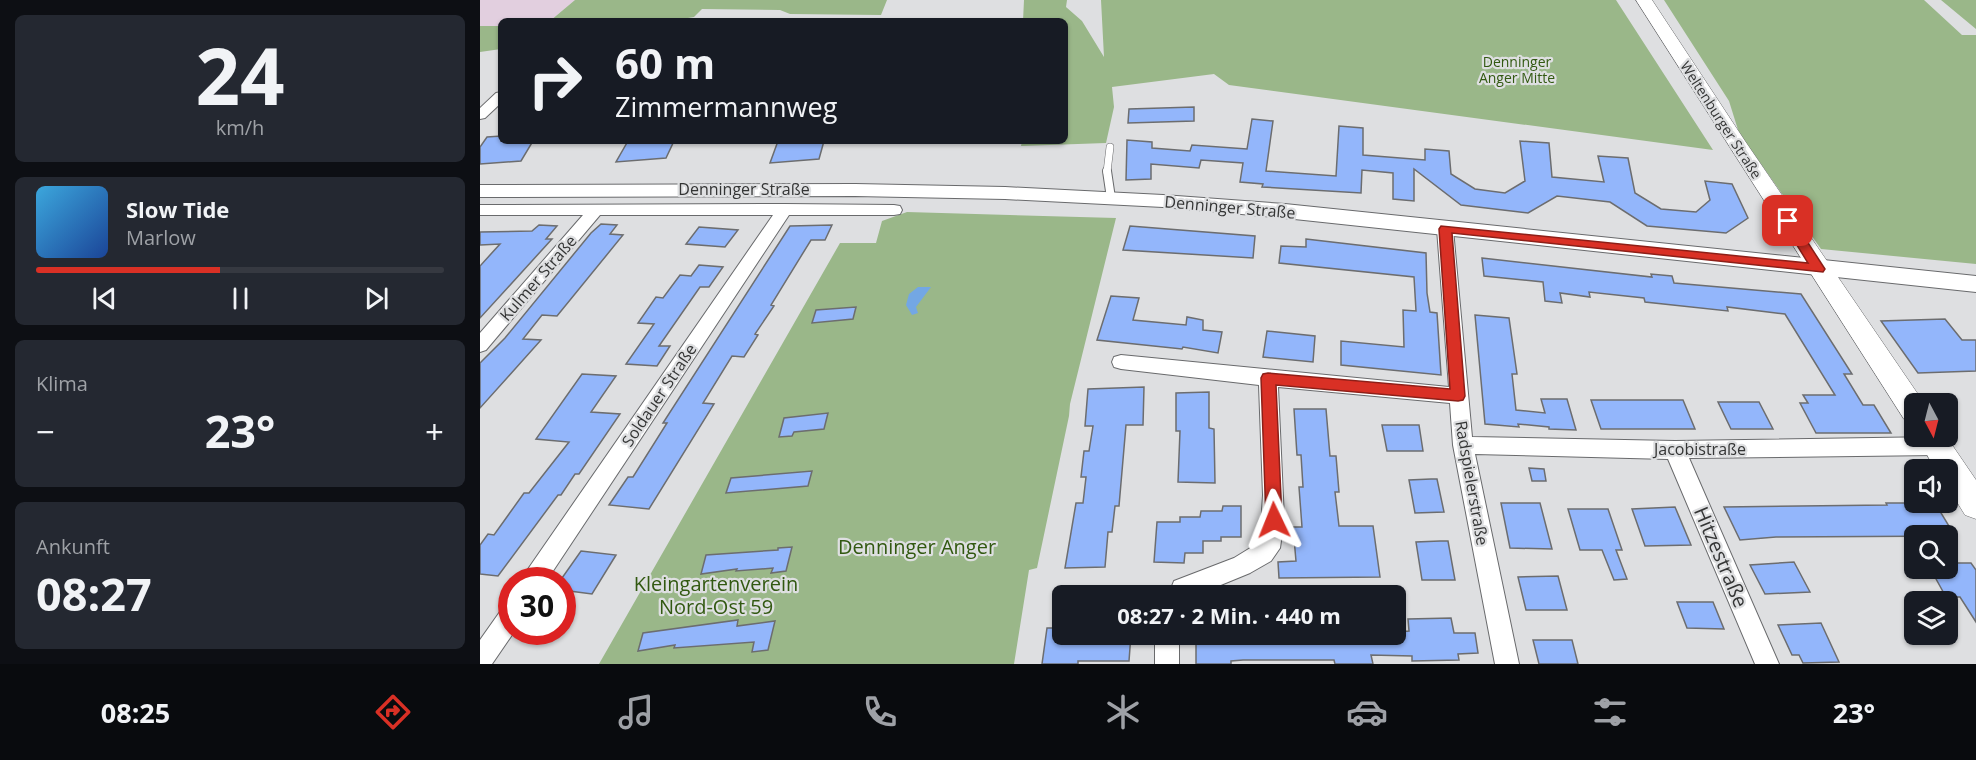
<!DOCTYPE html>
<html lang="de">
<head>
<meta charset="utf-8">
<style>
	body { margin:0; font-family:"Open Sans",sans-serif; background:#242831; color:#f1f3f6; height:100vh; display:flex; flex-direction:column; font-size:22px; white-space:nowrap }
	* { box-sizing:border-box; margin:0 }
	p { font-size:20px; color:#9ea1a6 }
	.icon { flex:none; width:33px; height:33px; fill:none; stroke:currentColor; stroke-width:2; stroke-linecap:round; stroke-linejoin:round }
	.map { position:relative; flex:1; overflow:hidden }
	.panel { display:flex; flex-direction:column; gap:15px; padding:15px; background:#0d0f14; width:480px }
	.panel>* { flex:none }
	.top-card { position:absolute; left:18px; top:18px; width:570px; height:126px; border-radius:9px; box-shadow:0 2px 4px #0004; background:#171b24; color:#f1f3f6; overflow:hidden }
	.needle { width:39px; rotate:173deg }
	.tools { position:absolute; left:1424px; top:393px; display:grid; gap:12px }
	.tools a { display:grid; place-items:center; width:54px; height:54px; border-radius:9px; background:#171b24; box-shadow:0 2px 4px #0004; font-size:30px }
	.speed { position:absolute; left:18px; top:567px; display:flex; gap:12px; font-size:30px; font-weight:700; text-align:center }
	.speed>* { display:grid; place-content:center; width:78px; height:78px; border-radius:50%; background:#171b24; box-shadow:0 2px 4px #0004; line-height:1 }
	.speed .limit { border:9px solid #d22; background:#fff; color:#111 }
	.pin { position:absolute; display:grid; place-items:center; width:51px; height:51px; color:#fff; margin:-26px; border-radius:12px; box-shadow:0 3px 9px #0006 }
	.me { position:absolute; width:66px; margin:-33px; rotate:358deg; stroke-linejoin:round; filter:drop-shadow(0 0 4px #0008) }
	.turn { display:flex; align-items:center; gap:21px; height:126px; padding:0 18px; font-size:27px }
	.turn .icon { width:78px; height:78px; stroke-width:2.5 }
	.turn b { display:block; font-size:42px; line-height:51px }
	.big { font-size:45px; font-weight:700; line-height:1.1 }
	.panel .tile { flex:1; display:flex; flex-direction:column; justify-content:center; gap:9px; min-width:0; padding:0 21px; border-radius:9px; background:#242831 }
	.panel .dial { align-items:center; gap:0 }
	.dial b { font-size:78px; line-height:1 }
	.song { display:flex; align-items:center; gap:18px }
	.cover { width:72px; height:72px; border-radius:9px; background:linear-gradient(135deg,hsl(200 70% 55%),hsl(220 70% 35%)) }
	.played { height:6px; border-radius:3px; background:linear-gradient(90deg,#d93025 45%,#363941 45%) }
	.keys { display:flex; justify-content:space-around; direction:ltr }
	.heat { display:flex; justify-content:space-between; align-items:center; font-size:33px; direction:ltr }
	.trip { position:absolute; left:572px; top:585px; width:354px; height:60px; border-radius:9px; background:#171b24; box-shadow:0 2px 4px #0004; font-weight:700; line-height:60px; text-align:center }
	.menu { display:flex; height:96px; justify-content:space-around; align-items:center; background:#090b0e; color:#9ea1a6 }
	.menu .icon { width:42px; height:42px }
	.menu .on { color:#d93025 }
	.menu b { font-size:27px; color:#f1f3f6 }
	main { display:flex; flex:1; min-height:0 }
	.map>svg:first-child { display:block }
</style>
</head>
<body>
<main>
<section class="panel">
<div class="tile dial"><b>24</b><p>km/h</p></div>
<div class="tile">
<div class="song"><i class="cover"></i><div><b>Slow Tide</b><p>Marlow</p></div></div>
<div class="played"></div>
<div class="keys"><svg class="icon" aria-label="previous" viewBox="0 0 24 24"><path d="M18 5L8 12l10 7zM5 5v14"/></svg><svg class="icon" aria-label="pause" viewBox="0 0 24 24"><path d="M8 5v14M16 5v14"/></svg><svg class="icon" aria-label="next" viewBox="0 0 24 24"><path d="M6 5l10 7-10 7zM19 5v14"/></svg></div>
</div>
<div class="tile"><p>Klima</p>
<div class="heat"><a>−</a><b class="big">23°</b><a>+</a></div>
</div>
<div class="tile"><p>Ankunft</p><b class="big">08:27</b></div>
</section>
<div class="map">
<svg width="1496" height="664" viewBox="0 0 1496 664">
	<rect width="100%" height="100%" fill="#dedfe1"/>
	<path fill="#e2cfdf" d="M 0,0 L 95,0 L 70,21 L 21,21 L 21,26 L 0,26 Z"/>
	<path fill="#9ab789" d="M 95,0 L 407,0 L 401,15 L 310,14 L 300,10 L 222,9 L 214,17 L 190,21 L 70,21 Z
		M 544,0 L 587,0 L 586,7 L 602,21 L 624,57 L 621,0 L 1136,0 L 1233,150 L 749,85 L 734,74 L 632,87 L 634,107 L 626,143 L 541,146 L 542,141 L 585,141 L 585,21 L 543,21 Z
		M 1184,0 L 1444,0 L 1482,35 L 1496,35 L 1496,264 L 1341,249 L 1259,133 L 1249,101 Z
		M 1461,0 L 1496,0 L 1496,29 Z
		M 0,26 L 21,26 L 21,49 L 0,52 Z
		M 427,212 L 636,218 L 590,404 L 589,416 L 557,568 L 549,570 L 534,664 L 119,664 L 360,243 L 396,243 L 402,221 Z"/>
	<path fill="#73a7e4" d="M 438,287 L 451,287 L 436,307 L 438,313 L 432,315 L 426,305 L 429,294 Z"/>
	<path fill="#93b6fb" stroke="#6c6d6f" stroke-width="1.5" d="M 714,107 L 714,121 L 648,123 L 649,109 Z
		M 772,119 L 793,121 L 786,171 L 856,176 L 859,126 L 883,128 L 883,155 L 945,160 L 945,149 L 969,151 L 971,174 L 995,189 L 1025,193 L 1045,181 L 1040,141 L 1069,143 L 1072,177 L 1124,182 L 1118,156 L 1148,158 L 1155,193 L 1181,209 L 1216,212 L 1230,200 L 1225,181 L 1252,184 L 1268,218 L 1246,233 L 1167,226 L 1130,202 L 1077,196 L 1048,213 L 981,205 L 934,169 L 934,201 L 913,199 L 913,173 L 882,170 L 881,193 L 782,187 L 783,184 L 760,182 L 763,163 L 721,160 L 719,168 L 671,164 L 671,179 L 646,180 L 647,140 L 672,142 L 672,148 L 710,151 L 712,145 L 767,149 Z
		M 21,136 L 21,141 L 53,141 L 41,161 L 0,164 L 0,147 L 7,137 Z
		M 148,141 L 194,141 L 186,158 L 136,162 Z
		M 298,141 L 344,141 L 339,159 L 290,163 Z
		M 121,224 L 137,225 L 130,234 L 143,235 L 77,316 L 62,315 L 43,339 L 61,340 L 0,408 L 0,363 L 25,338 L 111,233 Z
		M 59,225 L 77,226 L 66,239 L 72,239 L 0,318 L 0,266 L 20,244 L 0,245 L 0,232 L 52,231 Z
		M 352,225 L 345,240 L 331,240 L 291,305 L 294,306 L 275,334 L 278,335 L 264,357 L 252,356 L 223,403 L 234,404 L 169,509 L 129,505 L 148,477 L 153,477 L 187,423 L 183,423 L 310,226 Z
		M 650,226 L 775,236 L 773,258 L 643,250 Z
		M 219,227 L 258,230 L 245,247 L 206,244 Z
		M 826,239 L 946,253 L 947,293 L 950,312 L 957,313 L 961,375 L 861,365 L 861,341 L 924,347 L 923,310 L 936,311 L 934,277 L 799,263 L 801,246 L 826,247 Z
		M 1002,258 L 1172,277 L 1171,274 L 1192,276 L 1194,283 L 1321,294 L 1372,374 L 1364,374 L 1383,405 L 1394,405 L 1411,433 L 1336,433 L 1320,403 L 1328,403 L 1323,395 L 1355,395 L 1305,314 L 1247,307 L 1248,311 L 1165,302 L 1164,298 L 1109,292 L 1110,297 L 1080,293 L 1082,303 L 1065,301 L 1063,282 L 1004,276 Z
		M 219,265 L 243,267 L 229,287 L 220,287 L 179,346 L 190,346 L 177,366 L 146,364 L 174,324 L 158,323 L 176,297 L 183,298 L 200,275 L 211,276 Z
		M 631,296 L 659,298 L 653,320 L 706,325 L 707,317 L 723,320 L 723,330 L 742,332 L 738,353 L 703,347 L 702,349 L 617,340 Z
		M 376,307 L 373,319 L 332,323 L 336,310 Z
		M 995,315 L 1029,318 L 1037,374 L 1032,374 L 1036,410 L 1065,413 L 1061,399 L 1087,399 L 1096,430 L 1069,429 L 1069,427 L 1038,424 L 1039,427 L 1005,424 Z
		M 1465,319 L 1482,340 L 1496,340 L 1496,371 L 1438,373 L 1401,321 Z
		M 787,331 L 835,336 L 833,362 L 783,357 Z
		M 102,374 L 136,376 L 111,412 L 140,414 L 99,474 L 95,474 L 81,495 L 78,495 L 18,576 L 0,574 L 0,545 L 8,534 L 14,535 L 44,493 L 49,493 L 89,442 L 56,439 Z
		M 664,387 L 663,425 L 646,425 L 639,506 L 635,506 L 632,532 L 628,532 L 625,567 L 585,568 L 596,503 L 603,503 L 606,477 L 601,477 L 604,451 L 609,451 L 613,426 L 605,426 L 608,389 Z
		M 729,392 L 729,428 L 734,429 L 735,483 L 698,482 L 700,431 L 696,431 L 696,393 Z
		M 1111,400 L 1203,400 L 1215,429 L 1121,429 Z
		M 1238,402 L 1279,402 L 1293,429 L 1251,429 Z
		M 814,409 L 846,409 L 850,456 L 856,456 L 859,492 L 855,492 L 859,526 L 893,526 L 900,577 L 799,578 L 798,562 L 816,561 L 813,527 L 822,527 L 819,487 L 823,487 L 821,455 L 817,455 Z
		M 348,413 L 344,429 L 314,432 L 312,436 L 299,437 L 304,418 Z
		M 902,425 L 939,425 L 943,451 L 907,451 Z
		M 1049,468 L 1064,469 L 1066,481 L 1052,481 Z
		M 332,471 L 328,486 L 246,493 L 251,478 Z
		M 951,479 L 957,479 L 964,512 L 935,513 L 929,480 Z
		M 1021,503 L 1060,503 L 1072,549 L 1030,548 Z
		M 1406,503 L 1455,503 L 1475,536 L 1296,537 L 1260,540 L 1244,507 L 1407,505 Z
		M 743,506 L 761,506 L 761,537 L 741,537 L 741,541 L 723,541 L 723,553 L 705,553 L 704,563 L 674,562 L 677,522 L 700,522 L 700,517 L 720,517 L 721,511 L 742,511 Z
		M 1195,507 L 1211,545 L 1165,546 L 1152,509 Z
		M 1088,509 L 1128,509 L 1142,550 L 1136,550 L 1147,579 L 1134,580 L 1122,550 L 1100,550 Z
		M 960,541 L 968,541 L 975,580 L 942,580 L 936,542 Z
		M 312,547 L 306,571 L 291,573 L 293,568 L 256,571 L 257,569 L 221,574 L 226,555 L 298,550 L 298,548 Z
		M 101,551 L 136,555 L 112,594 L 82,590 L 82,578 Z
		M 1314,562 L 1330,592 L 1285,594 L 1270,565 Z
		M 1467,563 L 1491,563 L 1496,570 L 1496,622 L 1480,597 L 1466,597 L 1450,568 L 1467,568 Z
		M 1078,576 L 1087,610 L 1046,610 L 1038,577 Z
		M 1197,602 L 1233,602 L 1244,629 L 1207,628 Z
		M 971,618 L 974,633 L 995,633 L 998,653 L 978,654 L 979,660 L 932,661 L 932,656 L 891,655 L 893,664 L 855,664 L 854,660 L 763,660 L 751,661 L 751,664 L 716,664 L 716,634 L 915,634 L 915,632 L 929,631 L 928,619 Z
		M 258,620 L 257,626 L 295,621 L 288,650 L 272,652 L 274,642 L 194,648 L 195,645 L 158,651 L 163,633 Z
		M 1341,623 L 1359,662 L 1323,663 L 1319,655 L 1312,655 L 1298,625 Z
		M 567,628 L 582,628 L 582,634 L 651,634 L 649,661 L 598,661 L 598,664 L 562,664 Z
		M 1053,640 L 1092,640 L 1098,664 L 1059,664 Z"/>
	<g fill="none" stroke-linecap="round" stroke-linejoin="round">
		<g stroke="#696a6c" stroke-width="8">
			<path id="service-far1" d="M 627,172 L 630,147"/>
		</g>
		<g stroke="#696a6c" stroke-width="10">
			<path id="service" d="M 627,171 L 631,198"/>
		</g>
		<g stroke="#696a6c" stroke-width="2">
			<path id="minor" d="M 21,92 L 21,103 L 5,118 L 0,119 L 0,108 L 16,93 Z
				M 305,204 L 414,205 L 420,206 L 422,210 L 420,214 L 414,215 L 309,215 L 67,580 L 43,580 L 46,572 L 293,215 L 120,215 L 6,350 L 0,352 L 0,333 L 103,215 L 0,215 L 0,205 Z
				M 965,223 L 971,225 L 973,229 L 992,437 L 1195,441 L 1457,437 L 1464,440 L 1467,446 L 1464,452 L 1457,455 L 1209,458 L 1299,664 L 1275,664 L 1188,459 L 995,454 L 1039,664 L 1015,664 L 973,445 L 970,403 L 798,387 L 804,519 L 800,548 L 791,561 L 770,573 L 714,596 L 688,596 L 694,581 L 754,558 L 780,542 L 783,495 L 779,385 L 641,369 L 634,367 L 632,362 L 634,357 L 641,355 L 969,387 L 957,229 L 959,225 Z
				M 32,603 L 32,632 L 34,632 L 12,664 L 0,664 L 0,640 L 24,606 Z
				M 675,634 L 699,634 L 699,664 L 675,664 Z"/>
		</g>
		<g stroke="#696a6c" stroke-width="2">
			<path id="tertiary" d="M 375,184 L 525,187 L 683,195 L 805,204 L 1496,276 L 1496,292 L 805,218 L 683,207 L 525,199 L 375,196 L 0,197 L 0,185 Z"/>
		</g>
		<g stroke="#696a6c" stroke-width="1">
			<path id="secondary" d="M 1156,0 L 1172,0 L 1265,141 L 1444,403 L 1434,404 L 1434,422 L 1424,419 Z
				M 1436,436 L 1466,436 L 1496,480 L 1496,519 L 1485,515 L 1467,486 L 1467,470 L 1456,470 Z"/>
		</g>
		<use href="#service-far1" stroke="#fff" stroke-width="7"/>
		<use href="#service" stroke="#fff" stroke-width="8"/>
		<use href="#minor" fill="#fff" fill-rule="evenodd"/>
		<use href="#tertiary" fill="#fff" fill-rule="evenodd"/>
		<use href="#secondary" fill="#fff" fill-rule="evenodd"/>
	</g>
	<path fill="#d93025" stroke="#8d1f18" stroke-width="1.5" d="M 1308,217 L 1312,218 L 1343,266 L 1345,269 L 1343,272 L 972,233 L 985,396 L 983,400 L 978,401 L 796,385 L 802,520 L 800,526 L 794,528 L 788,526 L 786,520 L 781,378 L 783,374 L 788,373 L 970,389 L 959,229 L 961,226 L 1328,263 L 1302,221 Z"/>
	<g text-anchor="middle" stroke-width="4.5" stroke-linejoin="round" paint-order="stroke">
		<g font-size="14" fill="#325911" stroke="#dedfe1">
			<text x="1037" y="67">Denninger<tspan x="1037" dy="16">Anger Mitte</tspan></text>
		</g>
		<g font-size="14" fill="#343535" stroke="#dedfe1">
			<text transform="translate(1241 120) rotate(57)" y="5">Weltenburger Straße</text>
		</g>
		<g font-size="16" fill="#343535" stroke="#dedfe1">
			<text x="264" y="195">Denninger Straße</text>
			<text transform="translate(750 207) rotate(5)" y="6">Denninger Straße</text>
			<text transform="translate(58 278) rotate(-49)" y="6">Kulmer Straße</text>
			<text transform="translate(179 395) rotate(-56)" y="6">Soldauer Straße</text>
			<text x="1220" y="455">Jacobistraße</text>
			<text transform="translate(992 483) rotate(80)" y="6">Radspielerstraße</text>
		</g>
		<g font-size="20" fill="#325911" stroke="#dedfe1">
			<text x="437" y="554">Denninger Anger</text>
			<text x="236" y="591">Kleingartenverein<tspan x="236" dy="23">Nord-Ost 59</tspan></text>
		</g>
		<g font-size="20" fill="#343535" stroke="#dedfe1">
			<text transform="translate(1241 557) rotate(67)" y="7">Hitzestraße</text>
		</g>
	</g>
</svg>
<div class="tools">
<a><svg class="needle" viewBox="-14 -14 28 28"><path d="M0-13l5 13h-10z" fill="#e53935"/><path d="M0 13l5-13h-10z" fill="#9ea1a6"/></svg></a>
<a><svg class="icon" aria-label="sound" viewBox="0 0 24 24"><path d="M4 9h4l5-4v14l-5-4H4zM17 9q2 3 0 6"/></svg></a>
<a><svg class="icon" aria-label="search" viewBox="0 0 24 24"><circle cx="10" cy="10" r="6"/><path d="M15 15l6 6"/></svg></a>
<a><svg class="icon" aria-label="layers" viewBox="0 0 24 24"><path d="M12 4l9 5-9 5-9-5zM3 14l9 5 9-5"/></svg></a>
</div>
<div class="speed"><div class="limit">30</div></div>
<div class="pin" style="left:1308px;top:221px;background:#d93025"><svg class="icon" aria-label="arrive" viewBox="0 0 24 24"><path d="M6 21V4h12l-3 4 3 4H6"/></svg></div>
<svg class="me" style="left:794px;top:520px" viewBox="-20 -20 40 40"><path d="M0-17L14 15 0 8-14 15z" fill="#d93025" stroke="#fff" stroke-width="4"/></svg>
<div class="trip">08:27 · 2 Min. · 440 m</div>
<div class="top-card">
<div class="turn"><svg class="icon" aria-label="right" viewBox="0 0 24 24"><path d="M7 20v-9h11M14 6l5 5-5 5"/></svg><div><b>60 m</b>Zimmermannweg</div></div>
</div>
</div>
</main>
<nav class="menu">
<b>08:25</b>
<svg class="icon on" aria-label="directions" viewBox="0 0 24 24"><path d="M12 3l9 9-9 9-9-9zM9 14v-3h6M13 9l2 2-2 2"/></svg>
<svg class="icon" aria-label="music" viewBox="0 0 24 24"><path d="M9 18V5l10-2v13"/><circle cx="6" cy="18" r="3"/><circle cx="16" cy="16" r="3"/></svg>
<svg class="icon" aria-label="phone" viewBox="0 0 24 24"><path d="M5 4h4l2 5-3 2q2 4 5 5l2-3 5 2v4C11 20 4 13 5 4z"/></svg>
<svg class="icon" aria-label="climate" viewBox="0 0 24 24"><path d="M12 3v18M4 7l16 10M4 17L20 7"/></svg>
<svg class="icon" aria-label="car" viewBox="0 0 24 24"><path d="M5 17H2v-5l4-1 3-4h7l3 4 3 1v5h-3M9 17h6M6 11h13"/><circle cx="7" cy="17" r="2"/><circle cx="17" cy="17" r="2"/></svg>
<svg class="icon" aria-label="filters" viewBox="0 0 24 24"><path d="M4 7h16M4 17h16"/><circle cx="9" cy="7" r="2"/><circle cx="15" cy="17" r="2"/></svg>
<b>23°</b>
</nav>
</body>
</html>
